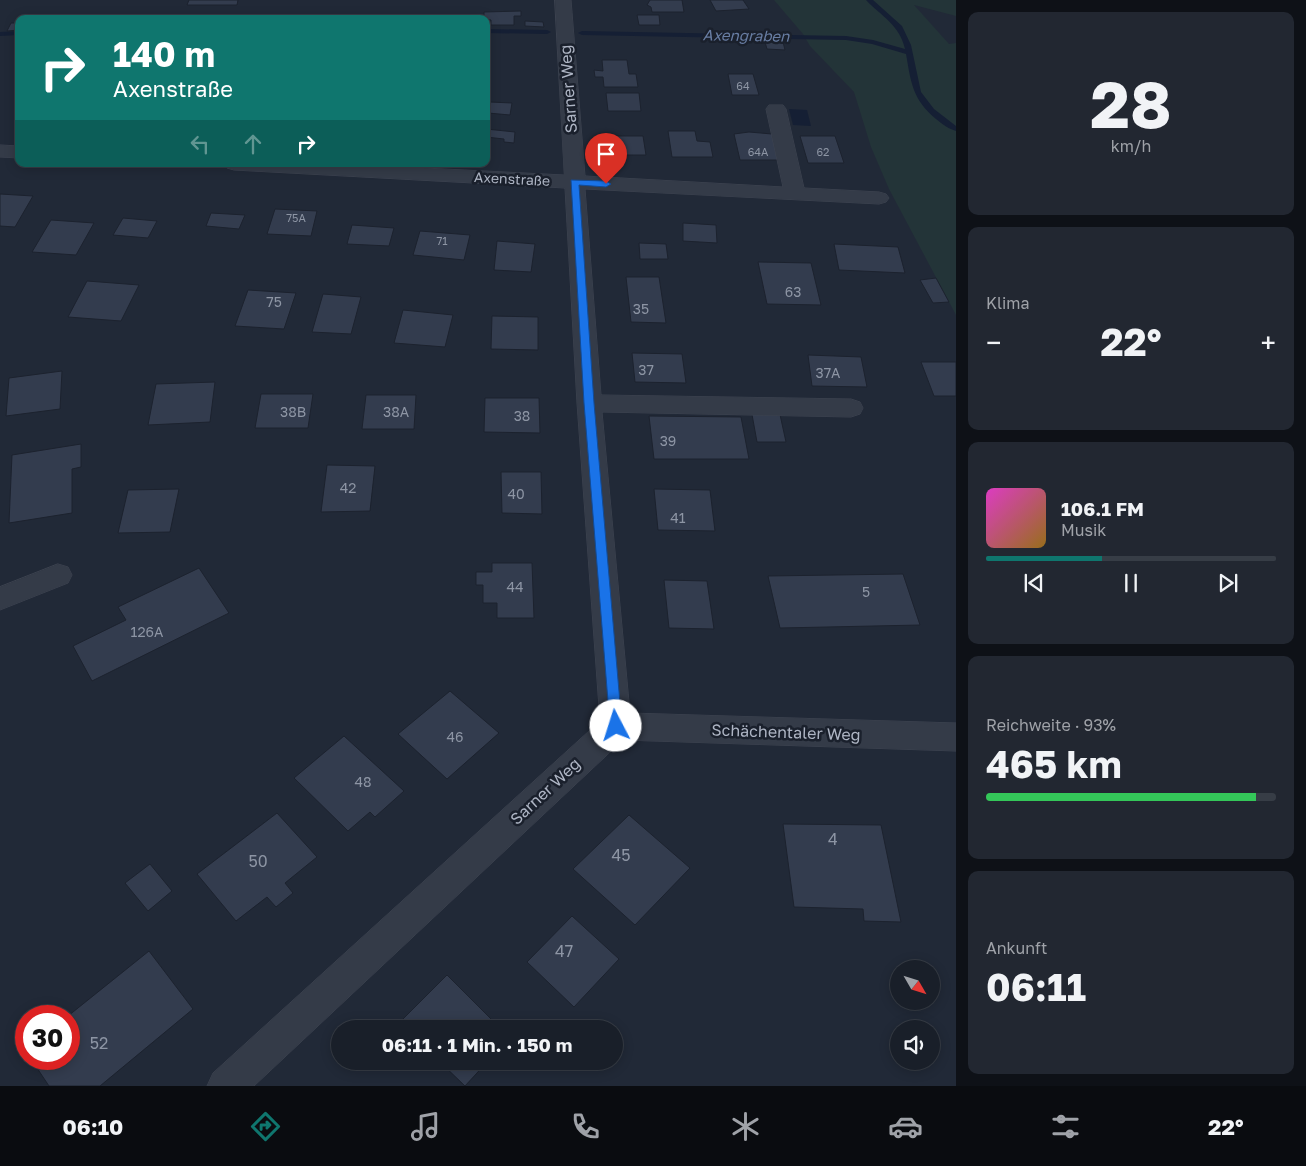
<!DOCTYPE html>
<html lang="de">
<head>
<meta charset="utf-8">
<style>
	body { margin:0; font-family:"Golos Text",sans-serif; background:#222731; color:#f1f3f6; height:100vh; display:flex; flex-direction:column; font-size:19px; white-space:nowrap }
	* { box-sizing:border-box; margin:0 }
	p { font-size:16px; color:#9fa2a8 }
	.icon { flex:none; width:28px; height:28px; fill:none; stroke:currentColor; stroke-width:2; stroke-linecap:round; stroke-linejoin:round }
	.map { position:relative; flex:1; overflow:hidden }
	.side { display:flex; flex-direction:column; gap:12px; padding:12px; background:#0e1117; width:350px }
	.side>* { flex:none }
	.guide { position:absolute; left:15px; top:15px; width:475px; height:152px; border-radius:10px; box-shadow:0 2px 12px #0003,0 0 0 1px #373d46; background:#0f766e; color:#fff; overflow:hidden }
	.needle { width:32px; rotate:129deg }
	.controls { position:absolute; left:890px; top:960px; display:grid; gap:10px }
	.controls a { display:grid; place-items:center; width:50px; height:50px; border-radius:50%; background:#191f29; box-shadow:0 2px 12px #0003,0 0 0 1px #373d46; font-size:25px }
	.speed { position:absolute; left:15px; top:1005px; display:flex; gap:10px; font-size:25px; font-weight:700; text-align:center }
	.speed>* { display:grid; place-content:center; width:65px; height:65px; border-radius:50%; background:#191f29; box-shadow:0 2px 12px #0003,0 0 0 1px #373d46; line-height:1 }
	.speed .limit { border:8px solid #d22; background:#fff; color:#111 }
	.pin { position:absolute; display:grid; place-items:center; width:42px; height:42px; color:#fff; margin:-51px -21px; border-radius:50% 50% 50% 0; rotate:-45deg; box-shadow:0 0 5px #0007 }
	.pin .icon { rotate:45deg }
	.me { position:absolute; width:55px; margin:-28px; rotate:355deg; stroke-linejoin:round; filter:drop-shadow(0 0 4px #0008) }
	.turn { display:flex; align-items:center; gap:18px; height:105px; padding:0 15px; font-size:22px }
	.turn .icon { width:65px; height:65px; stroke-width:2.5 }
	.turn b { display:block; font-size:35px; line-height:42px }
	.lanes { display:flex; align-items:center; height:48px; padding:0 15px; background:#0003; justify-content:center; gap:25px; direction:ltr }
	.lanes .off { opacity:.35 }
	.big { font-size:38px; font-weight:700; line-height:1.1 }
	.side .widget { flex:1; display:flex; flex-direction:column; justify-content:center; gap:8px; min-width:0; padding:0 18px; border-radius:10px; background:#222731 }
	.side .dial { align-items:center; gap:0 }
	.dial b { font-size:65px; line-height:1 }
	.song { display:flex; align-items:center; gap:15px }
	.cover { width:60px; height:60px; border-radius:8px; background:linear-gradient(135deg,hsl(310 70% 55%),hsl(40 70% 35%)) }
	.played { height:5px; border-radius:2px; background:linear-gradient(90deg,#0f766e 40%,#373d46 40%) }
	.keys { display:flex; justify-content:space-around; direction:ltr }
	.heat { display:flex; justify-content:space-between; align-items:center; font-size:28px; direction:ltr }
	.charge { height:8px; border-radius:4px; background:linear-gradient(90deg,#34c759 93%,#373d46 0) }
	.trip { position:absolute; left:331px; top:1020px; width:292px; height:50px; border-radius:25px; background:#191f29; box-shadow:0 2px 12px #0003,0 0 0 1px #373d46; font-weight:700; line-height:50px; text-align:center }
	.dock { display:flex; height:80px; justify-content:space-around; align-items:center; background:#0a0c10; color:#9fa2a8 }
	.dock .icon { width:35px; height:35px }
	.dock .current { color:#0f766e }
	.dock b { font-size:22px; color:#f1f3f6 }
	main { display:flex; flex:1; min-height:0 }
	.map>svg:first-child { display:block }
</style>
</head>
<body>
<main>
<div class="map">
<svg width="956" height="1086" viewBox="0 0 956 1086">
	<rect width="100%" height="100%" fill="#212937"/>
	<path fill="#233438" d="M 774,0 L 956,0 L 956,16 L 914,5 L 949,44 L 956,43 L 956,315 L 889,189 L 871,147 L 854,92 L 810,46 L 803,34 Z"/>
	<path fill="#151f34" d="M 789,109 L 807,110 L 811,126 L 793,125 Z"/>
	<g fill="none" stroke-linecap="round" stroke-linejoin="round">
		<path fill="#151f34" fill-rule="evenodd" d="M 866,0 L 873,0 L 902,26 L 911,45 L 921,92 L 934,109 L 956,126 L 956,131 C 949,129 942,124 936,119 C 912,99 911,82 906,54 L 872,44 L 846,40 L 582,35 L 578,33 L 582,31 L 846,36 L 873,40 L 905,49 C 900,25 881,16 866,0 Z
			M 486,29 L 547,30 L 551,32 L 547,34 L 486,33 Z
			M 19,31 L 19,35 L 0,36 L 0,32 Z"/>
	</g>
	<path fill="#333c4e" stroke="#1c222e" d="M 189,0 L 238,0 L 237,5 L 187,5 Z
		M 650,0 L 682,0 L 684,12 L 652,12 L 651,7 L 647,5 Z
		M 710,0 L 743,0 L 749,9 L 716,11 Z
		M 521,11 L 521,16 L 514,16 L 514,25 L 491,25 L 491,20 L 484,19 L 484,12 Z
		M 637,15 L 659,15 L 660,25 L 639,25 Z
		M 525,21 L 543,22 L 544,27 L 525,26 Z
		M 11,23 L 19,23 L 19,30 L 7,31 Z
		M 765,42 L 783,42 L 785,50 L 767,49 Z
		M 602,60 L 627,60 L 629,74 L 636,74 L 638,87 L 604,87 L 603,77 L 595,77 L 594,70 L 603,71 Z
		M 728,74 L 753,74 L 759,95 L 732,95 Z
		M 606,93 L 639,93 L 641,111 L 608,111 Z
		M 490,102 L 512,103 L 510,115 L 488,113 Z
		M 486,129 L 515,132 L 514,143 L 504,142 L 504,139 L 486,137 Z
		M 668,131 L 695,131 L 697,141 L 710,142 L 713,157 L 672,157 Z
		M 749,132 L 772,134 L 779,160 L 740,160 L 734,134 Z
		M 607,136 L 643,136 L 646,155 L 610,155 Z
		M 800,136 L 835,136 L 844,163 L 808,163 Z
		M 0,194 L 33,196 L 15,227 L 0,226 Z
		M 275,209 L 317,211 L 311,236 L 267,234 Z
		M 211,213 L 245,215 L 239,229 L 206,226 Z
		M 123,218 L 157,221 L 148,238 L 113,235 Z
		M 51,220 L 94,223 L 76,255 L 32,252 Z
		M 683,223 L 716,225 L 717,243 L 683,241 Z
		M 352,225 L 394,228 L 389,246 L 347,244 Z
		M 420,231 L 470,235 L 464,260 L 413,255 Z
		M 497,241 L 535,244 L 531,272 L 494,270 Z
		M 639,243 L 666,244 L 668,259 L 640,259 Z
		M 834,244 L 898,247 L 905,273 L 839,270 Z
		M 758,262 L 811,263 L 821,305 L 767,304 Z
		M 626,277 L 659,277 L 666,323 L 631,322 Z
		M 936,278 L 949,302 L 933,303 L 920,280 Z
		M 87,281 L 139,285 L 121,321 L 68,317 Z
		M 248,290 L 296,293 L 284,329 L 235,326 Z
		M 323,294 L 361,297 L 351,334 L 312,332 Z
		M 403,310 L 453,315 L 445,347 L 394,343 Z
		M 492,316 L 538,317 L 538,350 L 491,349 Z
		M 632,353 L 682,354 L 686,383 L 635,382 Z
		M 808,355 L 861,357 L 867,387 L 812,386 Z
		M 921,362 L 956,362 L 956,396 L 934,396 Z
		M 62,371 L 60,409 L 6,416 L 9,378 Z
		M 215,382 L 210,422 L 148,425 L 156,384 Z
		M 261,394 L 313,394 L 308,428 L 255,428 Z
		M 366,395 L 416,395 L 414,429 L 362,429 Z
		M 485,398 L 539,398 L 540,433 L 484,432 Z
		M 751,409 L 779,410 L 786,442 L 757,442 Z
		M 649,416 L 741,417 L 749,459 L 654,459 Z
		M 81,444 L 81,467 L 72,469 L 72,513 L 9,523 L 12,455 Z
		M 327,465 L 375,466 L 370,511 L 321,512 Z
		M 501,472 L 541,472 L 542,514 L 502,513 Z
		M 179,489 L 170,532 L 118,533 L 128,490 Z
		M 654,489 L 710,490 L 715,531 L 658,530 Z
		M 492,563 L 532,563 L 534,618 L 497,618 L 497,603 L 483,603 L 483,585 L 476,585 L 476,572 L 492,572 Z
		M 199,568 L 229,613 L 92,681 L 73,646 L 126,620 L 118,607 Z
		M 903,574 L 920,625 L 780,628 L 768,576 Z
		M 664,580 L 707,581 L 714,629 L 669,628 Z
		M 450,691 L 499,733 L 447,779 L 398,734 Z
		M 344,736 L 404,791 L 375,817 L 370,812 L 348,831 L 294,778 Z
		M 277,813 L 317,857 L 285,883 L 293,893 L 276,907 L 267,897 L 236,921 L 197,874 Z
		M 629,815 L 690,868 L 635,925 L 573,869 Z
		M 783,824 L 881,825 L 901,922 L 864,921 L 863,909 L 794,907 Z
		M 150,864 L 172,891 L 148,911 L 125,883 Z
		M 572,916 L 619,959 L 574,1007 L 527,962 Z
		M 149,951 L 193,1009 L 100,1086 L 49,1086 L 31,1059 L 69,1059 L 68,1016 Z
		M 447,975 L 501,1029 L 408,1029 L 401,1021 Z
		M 439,1061 L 488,1061 L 465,1086 Z"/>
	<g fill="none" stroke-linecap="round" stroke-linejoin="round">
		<g stroke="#3e4451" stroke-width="1">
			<path id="minor" d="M 555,0 L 571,0 L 585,176 L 783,187 L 766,109 L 769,105 L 783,105 L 786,109 L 804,188 L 879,192 L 886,194 L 889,198 L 886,202 L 879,204 L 585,189 L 601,395 L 851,399 L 860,402 L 863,408 L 860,414 L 851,417 L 602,412 L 630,713 L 956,723 L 956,751 L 623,740 L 254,1086 L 207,1086 L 213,1073 L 600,721 L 577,403 L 565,188 L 234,170 L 227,168 L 224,164 L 344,164 L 564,175 Z
				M 0,145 L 19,146 L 19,158 L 0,157 Z
				M 58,564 L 68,567 L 72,575 L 68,583 L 0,610 L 0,587 Z"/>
		</g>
		<use href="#minor" fill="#343b48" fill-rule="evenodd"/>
	</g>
	<path fill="#1a73e8" stroke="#114b97" d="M 571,180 L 606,181 L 611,184 L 606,187 L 579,185 L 594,403 L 622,726 L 616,732 L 610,726 L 584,403 Z"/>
	<g text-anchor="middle" stroke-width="5" stroke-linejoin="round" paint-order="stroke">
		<g font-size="11" fill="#8d95a4">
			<text x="743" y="90">64</text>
			<text x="758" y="156">64A</text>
			<text x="823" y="156">62</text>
			<text x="296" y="222">75A</text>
			<text x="442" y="245">71</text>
		</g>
		<g font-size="14" fill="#aeb5c4" stroke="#1a202c">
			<text transform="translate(512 179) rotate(3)" y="5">Axenstraße</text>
		</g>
		<g font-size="14" fill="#8d95a4">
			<text x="793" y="297">63</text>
			<text x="274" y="307">75</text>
			<text x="641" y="314">35</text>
			<text x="646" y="375">37</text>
			<text x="828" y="378">37A</text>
			<text x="293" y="417">38B</text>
			<text x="396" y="417">38A</text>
			<text x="522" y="421">38</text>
			<text x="668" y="446">39</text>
			<text x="348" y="493">42</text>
			<text x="516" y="499">40</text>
			<text x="678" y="523">41</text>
			<text x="515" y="592">44</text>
			<text x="866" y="597">5</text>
			<text x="147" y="637">126A</text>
			<text x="455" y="742">46</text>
			<text x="363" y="787">48</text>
		</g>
		<g font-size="15" font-style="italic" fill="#687da3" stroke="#1a202c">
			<text transform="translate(746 36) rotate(1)" y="5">Axengraben</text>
		</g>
		<g font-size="16" fill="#aeb5c4" stroke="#1a202c">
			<text transform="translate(568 89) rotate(-94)" y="6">Sarner Weg</text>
			<text transform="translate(786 732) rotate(2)" y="6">Schächentaler Weg</text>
			<text transform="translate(545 791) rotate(-43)" y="6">Sarner Weg</text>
		</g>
		<g font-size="16" fill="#8d95a4">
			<text x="833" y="845">4</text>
			<text x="621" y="861">45</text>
			<text x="258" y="867">50</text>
			<text x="564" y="957">47</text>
			<text x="99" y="1049">52</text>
		</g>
	</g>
</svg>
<div class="controls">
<a><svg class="needle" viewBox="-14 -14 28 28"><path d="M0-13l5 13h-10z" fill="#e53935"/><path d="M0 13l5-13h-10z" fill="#9fa2a8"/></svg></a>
<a><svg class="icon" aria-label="sound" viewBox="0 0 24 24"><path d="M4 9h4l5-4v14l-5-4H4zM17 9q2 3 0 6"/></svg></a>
</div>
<div class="speed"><div class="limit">30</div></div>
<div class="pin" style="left:606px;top:184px;background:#d93025"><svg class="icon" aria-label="arrive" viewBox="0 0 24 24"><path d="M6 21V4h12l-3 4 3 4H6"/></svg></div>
<svg class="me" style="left:616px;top:726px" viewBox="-20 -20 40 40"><circle r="19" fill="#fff"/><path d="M0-13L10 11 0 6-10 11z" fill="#1a73e8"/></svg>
<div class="trip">06:11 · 1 Min. · 150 m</div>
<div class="guide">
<div class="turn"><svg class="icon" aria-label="right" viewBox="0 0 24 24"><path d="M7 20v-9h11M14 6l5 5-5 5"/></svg><div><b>140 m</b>Axenstraße</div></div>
<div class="lanes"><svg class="icon off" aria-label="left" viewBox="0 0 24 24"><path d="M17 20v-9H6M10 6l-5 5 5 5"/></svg><svg class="icon off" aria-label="ahead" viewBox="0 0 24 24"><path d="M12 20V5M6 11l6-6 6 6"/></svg><svg class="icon" aria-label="right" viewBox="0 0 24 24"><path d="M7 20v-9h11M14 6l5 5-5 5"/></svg></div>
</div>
</div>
<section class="side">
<div class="widget dial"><b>28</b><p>km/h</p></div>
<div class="widget"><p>Klima</p>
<div class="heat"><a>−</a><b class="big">22°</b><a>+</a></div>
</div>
<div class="widget">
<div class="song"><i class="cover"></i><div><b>106.1 FM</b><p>Musik</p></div></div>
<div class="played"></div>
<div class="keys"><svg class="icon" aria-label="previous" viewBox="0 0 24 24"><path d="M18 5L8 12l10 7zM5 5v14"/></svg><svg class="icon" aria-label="pause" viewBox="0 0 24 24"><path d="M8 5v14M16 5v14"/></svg><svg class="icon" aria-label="next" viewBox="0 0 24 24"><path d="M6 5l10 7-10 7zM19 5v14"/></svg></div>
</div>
<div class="widget"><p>Reichweite · 93%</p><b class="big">465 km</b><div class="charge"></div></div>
<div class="widget"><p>Ankunft</p><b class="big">06:11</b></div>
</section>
</main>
<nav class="dock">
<b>06:10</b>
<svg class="icon current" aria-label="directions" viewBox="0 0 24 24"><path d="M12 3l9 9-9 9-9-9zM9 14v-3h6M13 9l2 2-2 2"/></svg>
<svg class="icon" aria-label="music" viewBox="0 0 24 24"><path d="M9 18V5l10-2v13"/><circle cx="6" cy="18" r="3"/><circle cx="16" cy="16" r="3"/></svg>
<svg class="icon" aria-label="phone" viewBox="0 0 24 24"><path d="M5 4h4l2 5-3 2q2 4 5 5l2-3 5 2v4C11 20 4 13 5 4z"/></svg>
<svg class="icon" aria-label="climate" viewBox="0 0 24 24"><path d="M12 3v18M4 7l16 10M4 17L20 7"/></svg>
<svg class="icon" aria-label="car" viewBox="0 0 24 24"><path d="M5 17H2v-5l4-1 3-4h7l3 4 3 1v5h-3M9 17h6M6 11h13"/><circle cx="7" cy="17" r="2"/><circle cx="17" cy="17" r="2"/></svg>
<svg class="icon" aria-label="filters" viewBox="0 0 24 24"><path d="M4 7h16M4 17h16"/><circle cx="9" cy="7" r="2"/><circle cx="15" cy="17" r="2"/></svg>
<b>22°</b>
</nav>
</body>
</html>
